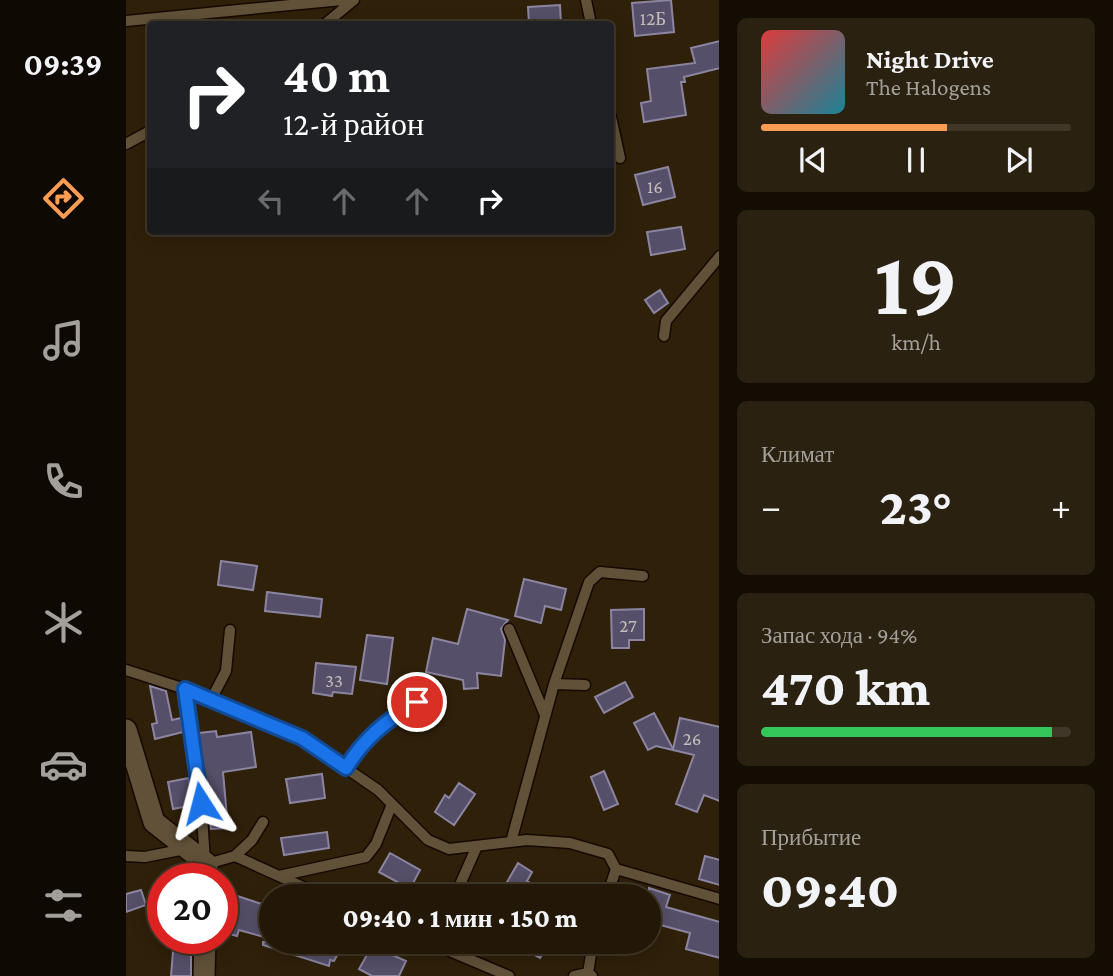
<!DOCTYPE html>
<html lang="ru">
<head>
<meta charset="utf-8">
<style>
	body { margin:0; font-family:"Crimson Pro",serif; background:#2b2111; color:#f1f3f6; height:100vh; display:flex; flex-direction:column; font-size:26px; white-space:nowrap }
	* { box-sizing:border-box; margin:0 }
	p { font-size:23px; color:#a3a09b }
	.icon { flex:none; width:38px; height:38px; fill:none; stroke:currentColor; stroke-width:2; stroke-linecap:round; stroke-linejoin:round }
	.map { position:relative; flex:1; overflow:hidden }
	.sheet { display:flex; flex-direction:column; gap:18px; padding:18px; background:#130d04; width:394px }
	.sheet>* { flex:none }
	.top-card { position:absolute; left:21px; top:21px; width:467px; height:214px; border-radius:7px; box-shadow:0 4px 18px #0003,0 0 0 2px #403728; background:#202124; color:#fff; overflow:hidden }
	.speed { position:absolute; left:21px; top:863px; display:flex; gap:14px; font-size:35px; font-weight:700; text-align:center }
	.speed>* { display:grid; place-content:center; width:91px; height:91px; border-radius:50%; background:#231807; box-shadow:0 4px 18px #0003,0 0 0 2px #403728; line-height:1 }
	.speed .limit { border:10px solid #d22; background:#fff; color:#111 }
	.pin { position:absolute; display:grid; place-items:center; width:60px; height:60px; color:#fff; margin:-30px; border:4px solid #fff; border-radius:50%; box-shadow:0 2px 7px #0007 }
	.me { position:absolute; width:77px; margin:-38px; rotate:351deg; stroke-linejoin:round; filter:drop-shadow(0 0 5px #0008) }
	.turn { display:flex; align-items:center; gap:24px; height:147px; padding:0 21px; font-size:32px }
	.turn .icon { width:91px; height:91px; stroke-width:2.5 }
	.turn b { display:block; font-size:49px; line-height:60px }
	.lanes { display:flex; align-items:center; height:66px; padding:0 21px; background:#0003; justify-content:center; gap:35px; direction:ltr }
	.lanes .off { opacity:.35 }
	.big { font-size:52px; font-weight:800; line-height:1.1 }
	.sheet .card { flex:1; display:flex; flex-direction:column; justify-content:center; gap:10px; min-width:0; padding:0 24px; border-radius:10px; background:#2b2111 }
	.sheet .dial { align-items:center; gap:0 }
	.dial b { font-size:91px; line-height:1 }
	.song { display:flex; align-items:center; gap:21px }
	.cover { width:84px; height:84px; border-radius:10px; background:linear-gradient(135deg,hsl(0 70% 55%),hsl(190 70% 35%)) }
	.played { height:7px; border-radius:4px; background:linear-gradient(90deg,#fd9d54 60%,#403728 60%) }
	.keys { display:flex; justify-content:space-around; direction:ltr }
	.heat { display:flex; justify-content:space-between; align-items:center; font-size:38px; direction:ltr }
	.charge { height:10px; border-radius:5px; background:linear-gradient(90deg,#34c759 94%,#403728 0) }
	.trip { position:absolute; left:133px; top:884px; width:402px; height:70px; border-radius:35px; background:#231807; box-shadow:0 4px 18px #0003,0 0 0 2px #403728; font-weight:800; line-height:70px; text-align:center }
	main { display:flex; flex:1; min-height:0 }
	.menu { display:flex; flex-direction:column; width:126px; justify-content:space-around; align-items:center; background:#0e0a03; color:#a3a09b }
	.menu .icon { width:49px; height:49px }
	.menu .current { color:#fd9d54 }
	.menu b { font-size:32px; color:#f1f3f6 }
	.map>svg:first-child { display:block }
</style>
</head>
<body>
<main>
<nav class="menu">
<b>09:39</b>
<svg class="icon current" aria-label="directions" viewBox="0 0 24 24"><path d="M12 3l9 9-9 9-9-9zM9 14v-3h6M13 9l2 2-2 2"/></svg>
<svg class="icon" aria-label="music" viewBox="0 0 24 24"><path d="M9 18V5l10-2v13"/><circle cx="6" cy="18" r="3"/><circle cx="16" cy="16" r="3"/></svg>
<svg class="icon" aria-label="phone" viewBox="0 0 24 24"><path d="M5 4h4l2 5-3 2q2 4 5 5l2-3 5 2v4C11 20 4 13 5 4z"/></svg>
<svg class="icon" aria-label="climate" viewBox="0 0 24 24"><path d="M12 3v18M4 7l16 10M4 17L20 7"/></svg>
<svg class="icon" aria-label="car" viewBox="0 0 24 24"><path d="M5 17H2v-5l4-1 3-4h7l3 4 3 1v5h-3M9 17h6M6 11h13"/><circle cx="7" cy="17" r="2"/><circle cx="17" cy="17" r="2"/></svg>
<svg class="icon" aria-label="filters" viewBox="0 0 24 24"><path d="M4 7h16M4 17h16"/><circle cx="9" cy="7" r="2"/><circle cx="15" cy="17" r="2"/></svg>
</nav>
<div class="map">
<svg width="594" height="976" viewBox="0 0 594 976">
	<rect width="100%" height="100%" fill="#2f2009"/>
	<path fill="#554f69" stroke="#8b85a1" stroke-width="2" d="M 545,0 L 548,32 L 509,36 L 506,3 Z
		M 434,5 L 435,24 L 403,24 L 402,7 Z
		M 594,41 L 594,68 L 558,77 L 559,82 L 555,82 L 560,115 L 518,122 L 515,103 L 525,101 L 521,69 L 569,63 L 565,48 Z
		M 542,167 L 549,197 L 517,205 L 509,175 Z
		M 555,227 L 559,249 L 525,255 L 521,232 Z
		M 534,290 L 542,303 L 528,313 L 519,300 Z
		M 95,561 L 131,566 L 127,590 L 92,585 Z
		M 398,579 L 440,589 L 435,610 L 419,606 L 415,623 L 389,616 Z
		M 141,592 L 196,599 L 194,617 L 139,611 Z
		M 341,609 L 382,620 L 375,629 L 379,640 L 375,676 L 351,673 L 352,688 L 338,689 L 337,680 L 300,672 L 307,638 L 332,644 Z
		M 518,609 L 518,640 L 503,640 L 503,648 L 486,648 L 485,610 Z
		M 241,635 L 267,638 L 261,684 L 234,680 Z
		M 190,663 L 230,667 L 226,694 L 207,692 L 206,696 L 187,693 Z
		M 499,682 L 507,697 L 478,713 L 469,697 Z
		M 24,686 L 40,691 L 46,720 L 55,718 L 57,732 L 29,739 L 26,724 L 31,723 Z
		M 528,713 L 547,749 L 554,718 L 594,727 L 594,801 L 578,795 L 571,812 L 550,804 L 568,755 L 530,746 L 522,750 L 508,723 Z
		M 90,731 L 91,737 L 125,732 L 130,767 L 97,772 L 102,828 L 85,829 L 73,733 Z
		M 478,771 L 492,804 L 478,810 L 465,777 Z
		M 196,774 L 199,798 L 164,803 L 160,779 Z
		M 63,778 L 67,805 L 47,809 L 42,782 Z
		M 333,783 L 349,794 L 328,825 L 309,812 L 319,795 L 323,798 Z
		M 201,832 L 203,848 L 158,855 L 155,838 Z
		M 264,853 L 294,870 L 284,889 L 253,872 Z
		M 579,856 L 594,860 L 594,885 L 573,879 Z
		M 392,863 L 406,872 L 401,881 L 426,896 L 373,896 Z
		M 523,888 L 544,895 L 540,907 L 594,922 L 594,958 L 560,949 L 564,933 L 523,922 Z
		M 15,890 L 20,905 L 0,912 L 0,894 Z
		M 96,891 L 145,907 L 145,939 L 113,930 L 111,936 L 96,932 Z
		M 137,942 L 218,942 L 208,961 L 204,960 L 203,966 L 137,945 Z
		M 384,942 L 423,942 L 414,958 Z
		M 246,946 L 280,961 L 273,976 L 246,976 L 233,969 Z
		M 47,951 L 65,953 L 65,976 L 45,976 Z"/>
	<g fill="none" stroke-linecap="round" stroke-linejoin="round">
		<g stroke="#160900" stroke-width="13">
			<path id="service" d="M 460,0 L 465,24
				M 0,21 L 216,0
				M 199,24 L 228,0
				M 485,117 L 494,158
				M 0,144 L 24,131
				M 538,336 L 540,321 L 594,256
				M 383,629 L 419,715
				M 0,670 L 59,689 L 176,738 L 252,790 L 302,840 L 323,849 L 401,840 L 444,843 L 482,854 L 490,869 L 481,896
				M 428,684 L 459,685
				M 59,689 L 75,803 L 79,860
				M 85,700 L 100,671 L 104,630
				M 220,768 C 238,738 262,721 291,702
				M 385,842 L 428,684 L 463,582 L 474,572 L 517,576
				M 0,856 L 19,857 L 59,849
				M 109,856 L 126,840 L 137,822
				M 81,864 L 109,856 L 197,896
				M 490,869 L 594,899
				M 153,876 L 240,857 L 250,844 L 266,804
				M 329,896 L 351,846
				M 302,942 L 383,976
				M 448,976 L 462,973
				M 466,976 L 462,973 L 467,942"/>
		</g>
		<g stroke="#160900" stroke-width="24">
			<path id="minor" d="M 0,730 L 28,822 L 81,864 L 81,878
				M 78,976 L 79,938"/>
		</g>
		<use href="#service" stroke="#615139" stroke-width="10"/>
		<use href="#minor" stroke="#615139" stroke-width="21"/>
	</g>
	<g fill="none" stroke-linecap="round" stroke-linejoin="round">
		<g stroke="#114b97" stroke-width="18">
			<path id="route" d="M 75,803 L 59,689 L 176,738 L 220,768 C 239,737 260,721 291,702"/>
		</g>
		<use href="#route" stroke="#1a73e8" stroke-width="12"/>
	</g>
	<g text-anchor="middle" stroke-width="7" stroke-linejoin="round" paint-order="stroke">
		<g font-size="19" fill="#c5bcb8">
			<text x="527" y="25">12Б</text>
			<text x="529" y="193">16</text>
			<text x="502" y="632">27</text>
			<text x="208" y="687">33</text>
			<text x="566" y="745">26</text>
		</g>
	</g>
</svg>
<div class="speed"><div class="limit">20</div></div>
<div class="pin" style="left:291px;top:702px;background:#d93025"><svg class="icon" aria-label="arrive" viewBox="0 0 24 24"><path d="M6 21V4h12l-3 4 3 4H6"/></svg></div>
<svg class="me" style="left:75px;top:803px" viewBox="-20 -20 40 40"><path d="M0-17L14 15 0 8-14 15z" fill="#1a73e8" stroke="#fff" stroke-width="4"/></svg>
<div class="trip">09:40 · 1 мин · 150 m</div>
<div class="top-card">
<div class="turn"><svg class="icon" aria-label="right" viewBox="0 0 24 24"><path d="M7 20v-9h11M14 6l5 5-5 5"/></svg><div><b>40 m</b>12-й район</div></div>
<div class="lanes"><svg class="icon off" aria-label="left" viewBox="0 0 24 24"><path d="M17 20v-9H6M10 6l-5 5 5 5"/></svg><svg class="icon off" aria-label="ahead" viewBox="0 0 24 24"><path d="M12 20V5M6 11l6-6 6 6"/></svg><svg class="icon off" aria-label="ahead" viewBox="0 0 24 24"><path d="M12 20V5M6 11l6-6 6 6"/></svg><svg class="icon" aria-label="right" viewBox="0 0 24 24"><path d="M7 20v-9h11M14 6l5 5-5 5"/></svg></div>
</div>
</div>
<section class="sheet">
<div class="card">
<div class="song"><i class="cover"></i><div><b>Night Drive</b><p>The Halogens</p></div></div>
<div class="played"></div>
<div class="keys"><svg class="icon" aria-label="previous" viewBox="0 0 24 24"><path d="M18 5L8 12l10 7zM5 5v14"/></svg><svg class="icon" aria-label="pause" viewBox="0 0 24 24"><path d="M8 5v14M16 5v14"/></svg><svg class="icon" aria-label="next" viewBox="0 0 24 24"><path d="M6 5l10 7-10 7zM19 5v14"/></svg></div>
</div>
<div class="card dial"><b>19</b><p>km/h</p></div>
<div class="card"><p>Климат</p>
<div class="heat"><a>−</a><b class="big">23°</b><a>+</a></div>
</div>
<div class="card"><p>Запас хода · 94%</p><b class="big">470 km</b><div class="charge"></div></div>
<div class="card"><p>Прибытие</p><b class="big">09:40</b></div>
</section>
</main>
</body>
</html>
